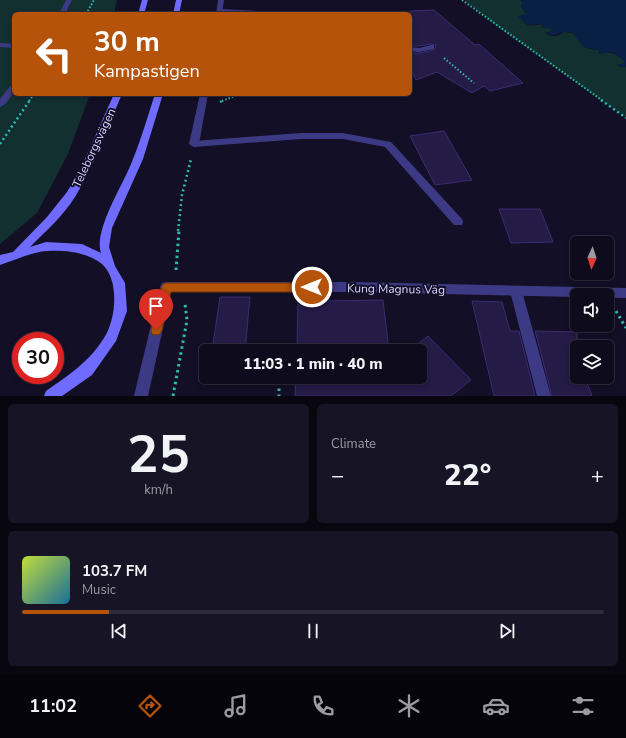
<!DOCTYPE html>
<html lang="en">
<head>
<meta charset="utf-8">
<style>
	body { margin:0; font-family:"Nunito Sans",sans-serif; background:#171425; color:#f1f3f6; height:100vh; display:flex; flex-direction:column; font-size:15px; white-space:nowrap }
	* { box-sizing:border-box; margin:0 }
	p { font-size:13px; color:#9b9ba3 }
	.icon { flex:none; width:22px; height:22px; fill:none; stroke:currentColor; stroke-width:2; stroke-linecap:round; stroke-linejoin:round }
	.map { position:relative; height:396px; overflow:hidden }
	.panel { display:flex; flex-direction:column; gap:8px; padding:8px; background:#08060f; flex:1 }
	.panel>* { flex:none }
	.guide { position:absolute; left:12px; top:12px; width:400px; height:84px; border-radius:6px; box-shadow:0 2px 6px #0003,0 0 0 1px #2e2b3b; background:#b45309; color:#fff; overflow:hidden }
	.needle { width:26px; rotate:183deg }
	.buttons { position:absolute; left:570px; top:236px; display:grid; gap:8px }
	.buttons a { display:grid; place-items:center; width:44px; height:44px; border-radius:6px; background:#0e0b1c; box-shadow:0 2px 6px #0003,0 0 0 1px #2e2b3b; font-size:20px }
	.speed { position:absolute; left:12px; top:332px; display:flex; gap:8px; font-size:20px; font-weight:700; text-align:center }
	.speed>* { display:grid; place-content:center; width:52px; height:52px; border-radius:50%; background:#0e0b1c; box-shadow:0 2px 6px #0003,0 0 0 1px #2e2b3b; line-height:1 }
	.speed .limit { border:6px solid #d22; background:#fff; color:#111 }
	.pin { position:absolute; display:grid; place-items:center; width:34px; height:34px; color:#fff; margin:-41px -17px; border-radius:50% 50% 50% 0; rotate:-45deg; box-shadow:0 0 4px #0007 }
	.pin .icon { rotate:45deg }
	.me { position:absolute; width:44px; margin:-22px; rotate:270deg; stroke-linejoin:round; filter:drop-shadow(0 0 3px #0008) }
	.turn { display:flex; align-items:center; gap:14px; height:84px; padding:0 16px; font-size:18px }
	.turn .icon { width:52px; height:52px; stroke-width:2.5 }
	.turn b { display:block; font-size:28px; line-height:34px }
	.big { font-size:30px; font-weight:800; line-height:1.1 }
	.panel .widget { flex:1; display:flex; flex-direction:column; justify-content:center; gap:6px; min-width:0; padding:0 14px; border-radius:6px; background:#171425 }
	.panel .dial { align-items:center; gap:0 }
	.dial b { font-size:52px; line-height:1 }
	.song { display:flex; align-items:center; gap:12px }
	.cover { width:48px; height:48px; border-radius:6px; background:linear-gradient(135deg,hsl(70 70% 55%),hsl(200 70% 35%)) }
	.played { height:4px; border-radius:2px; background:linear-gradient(90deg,#b45309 15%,#2e2b3b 15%) }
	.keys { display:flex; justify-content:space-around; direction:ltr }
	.heat { display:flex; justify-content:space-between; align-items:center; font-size:22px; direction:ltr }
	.panel .tiles { flex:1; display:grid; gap:8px; grid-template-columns:1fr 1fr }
	.widget:last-child { grid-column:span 2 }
	.trip { position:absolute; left:199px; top:344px; width:228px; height:40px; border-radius:6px; background:#0e0b1c; box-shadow:0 2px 6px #0003,0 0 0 1px #2e2b3b; font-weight:800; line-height:40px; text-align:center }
	.menu { display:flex; height:64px; justify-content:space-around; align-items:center; background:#06040b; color:#9b9ba3 }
	.menu .icon { width:28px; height:28px }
	.menu .on { color:#b45309 }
	.menu b { font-size:18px; color:#f1f3f6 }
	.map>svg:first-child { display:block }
</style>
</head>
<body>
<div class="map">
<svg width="626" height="396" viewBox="0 0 626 396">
	<rect width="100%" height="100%" fill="#130f26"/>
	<path fill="#12302f" d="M 0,0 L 117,0 L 114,14 L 14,14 L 14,94 L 90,94 L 68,154 L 37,213 L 0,244 Z
		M 464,0 L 520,0 L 523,2 L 521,6 L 526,14 L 522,16 L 521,19 C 523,20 524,23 526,24 C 531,28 539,23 544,25 L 541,27 L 551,28 L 552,31 L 545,33 C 551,37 559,37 563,32 L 573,33 C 584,46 582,49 600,50 L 598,53 C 610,51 617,53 625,62 L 620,67 L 626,67 L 626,118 L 499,28 Z"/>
	<path fill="#0a1f44" d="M 520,0 L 626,0 L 626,67 L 620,67 L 617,64 L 624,64 L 625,61 L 612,52 L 599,54 L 600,50 L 583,47 L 573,33 C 571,33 566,31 563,32 C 556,34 553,38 545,33 L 552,31 L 551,28 L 541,27 L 544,25 L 541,24 L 527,25 L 518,16 L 526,14 L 521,6 L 523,1 Z"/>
	<path fill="#241b47" stroke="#3b2d73" d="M 434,10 L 475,45 L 479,44 L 523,83 L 490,91 L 484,86 L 472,93 L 437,72 L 416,80 L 410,66 L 410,53 L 419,53 L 434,50 L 436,45 L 431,44 L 419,46 L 410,46 L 410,11 Z
		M 444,131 L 472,180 L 435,185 L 410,136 Z
		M 499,209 L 540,209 L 553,242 L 511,243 Z
		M 220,297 L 250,297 L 245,351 L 212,351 Z
		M 298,299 L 329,299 L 329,301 L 383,300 L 389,351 L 297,351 Z
		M 472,301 L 502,302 L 510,331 L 519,331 L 535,396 L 494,396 Z
		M 535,331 L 577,332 L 577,377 L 585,377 L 592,396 L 552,396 Z
		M 428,336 L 471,380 L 451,396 L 295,396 L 296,377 L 420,377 L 420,351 L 409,351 Z"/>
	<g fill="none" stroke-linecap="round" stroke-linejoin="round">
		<path stroke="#2fb8b0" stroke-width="2" stroke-dasharray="1.5 2" stroke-linecap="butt" d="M 462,0 L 603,101
			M 86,14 L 94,0
			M 444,58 L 474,83
			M 29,101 L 34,94
			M 222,101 L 240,94"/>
		<path stroke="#2fb8b0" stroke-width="2.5" stroke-dasharray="2 3" stroke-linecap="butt" d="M 601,100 L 626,118
			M 220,102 L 224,100
			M 0,144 L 30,100
			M 178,231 L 182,195 L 191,159"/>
		<path stroke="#2fb8b0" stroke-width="3" stroke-dasharray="2.5 3.5" stroke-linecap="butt" d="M 176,270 L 179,230
			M 616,311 L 626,328
			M 277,377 L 279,381 L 279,396
			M 173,396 L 187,320 L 185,304"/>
		<path fill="#3d3a85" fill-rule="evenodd" d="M 66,0 L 72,0 L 65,14 L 59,14 Z
			M 220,9 L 280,12 L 283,14 L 218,12 L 218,10 Z
			M 0,43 L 14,44 L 14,48 L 0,47 Z
			M 431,45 L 434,45 L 434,49 L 419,52 L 410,51 L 410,47 L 419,48 Z
			M 11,85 L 14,85 C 14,93 8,104 0,107 L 0,99 Z
			M 301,133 L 343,133 L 391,142 L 462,219 L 463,222 L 462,225 L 454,225 L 385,147 L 343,139 L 301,139 L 194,147 L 189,144 L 194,141 Z
			M 516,286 L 520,287 L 522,291 L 551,396 L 537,396 L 510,291 L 512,287 Z"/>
		<path fill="#3d3a85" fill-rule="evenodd" d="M 218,0 L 224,0 L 222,14 L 216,14 Z
			M 200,94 L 208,94 L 199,144 L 194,147 L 189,144 Z
			M 166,282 L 352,282 L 626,288 L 626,298 L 607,298 L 607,295 L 577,295 L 577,297 L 352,292 L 171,292 L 148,396 L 134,396 L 160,287 L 162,283 Z"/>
		<path fill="#6f6bff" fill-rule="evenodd" d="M 142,0 L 148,0 L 144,14 L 138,14 Z
			M 176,0 L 182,0 L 179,14 L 173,14 Z
			M 114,94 L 122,94 C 107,128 95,165 75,197 C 63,216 46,231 30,247 L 46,242 L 82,244 L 101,253 C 93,230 125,182 133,159 C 142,137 148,115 155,94 L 163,94 L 143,159 L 112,228 L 109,247 L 115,266 L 125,283 L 127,311 L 116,341 L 92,375 L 62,396 L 44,396 L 46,391 C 69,375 89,362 104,338 C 116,320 120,280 102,264 C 87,252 65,250 47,251 C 32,252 15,260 0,265 L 0,255 L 13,252 L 47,217 L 67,192 L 80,170 Z"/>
	</g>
	<path fill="#b45309" stroke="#753606" d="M 166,283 L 312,283 L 315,284 L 317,287 L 315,291 L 312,292 L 171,292 L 162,330 L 160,334 L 156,335 L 152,334 L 151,330 L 161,288 L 163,284 Z"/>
	<g text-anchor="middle" stroke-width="4" stroke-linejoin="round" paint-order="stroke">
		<g font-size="12" fill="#d9d4ff" stroke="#130f26">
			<text transform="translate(94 148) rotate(-65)" y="4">Teleborgsvägen</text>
			<text transform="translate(396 289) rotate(1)" y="4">Kung Magnus Väg</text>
		</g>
	</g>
</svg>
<div class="buttons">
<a><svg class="needle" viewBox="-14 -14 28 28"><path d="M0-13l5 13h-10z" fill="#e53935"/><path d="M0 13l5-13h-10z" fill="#9b9ba3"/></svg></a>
<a><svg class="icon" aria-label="sound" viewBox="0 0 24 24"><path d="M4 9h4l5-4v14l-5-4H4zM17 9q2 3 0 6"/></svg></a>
<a><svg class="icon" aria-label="layers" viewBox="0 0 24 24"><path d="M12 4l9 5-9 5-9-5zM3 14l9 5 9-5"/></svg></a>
</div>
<div class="speed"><div class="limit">30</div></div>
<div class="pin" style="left:156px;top:330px;background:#d93025"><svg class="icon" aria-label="arrive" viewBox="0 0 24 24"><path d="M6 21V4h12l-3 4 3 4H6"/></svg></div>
<svg class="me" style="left:312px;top:287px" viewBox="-20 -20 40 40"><circle r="17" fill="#b45309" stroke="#fff" stroke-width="3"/><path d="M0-11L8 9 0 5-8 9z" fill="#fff"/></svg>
<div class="trip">11:03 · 1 min · 40 m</div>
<div class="guide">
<div class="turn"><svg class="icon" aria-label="left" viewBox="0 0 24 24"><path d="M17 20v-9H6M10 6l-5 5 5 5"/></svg><div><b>30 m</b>Kampastigen</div></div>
</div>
</div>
<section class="panel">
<div class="tiles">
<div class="widget dial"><b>25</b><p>km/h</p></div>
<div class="widget"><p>Climate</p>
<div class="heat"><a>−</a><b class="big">22°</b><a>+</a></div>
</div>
<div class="widget">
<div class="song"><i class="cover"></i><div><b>103.7 FM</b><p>Music</p></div></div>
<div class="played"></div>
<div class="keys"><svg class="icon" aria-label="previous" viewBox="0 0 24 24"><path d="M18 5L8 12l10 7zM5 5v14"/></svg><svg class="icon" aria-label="pause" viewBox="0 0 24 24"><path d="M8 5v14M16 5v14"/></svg><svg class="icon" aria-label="next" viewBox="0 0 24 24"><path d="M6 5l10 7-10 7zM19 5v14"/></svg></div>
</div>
</div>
</section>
<nav class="menu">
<b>11:02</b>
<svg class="icon on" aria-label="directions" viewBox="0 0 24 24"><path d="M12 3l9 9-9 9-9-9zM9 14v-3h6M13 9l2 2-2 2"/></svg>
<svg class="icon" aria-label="music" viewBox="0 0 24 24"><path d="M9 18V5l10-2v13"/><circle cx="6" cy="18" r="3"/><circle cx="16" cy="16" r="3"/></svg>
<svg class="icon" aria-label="phone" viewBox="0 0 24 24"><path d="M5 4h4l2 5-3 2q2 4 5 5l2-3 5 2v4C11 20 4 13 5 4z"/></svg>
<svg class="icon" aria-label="climate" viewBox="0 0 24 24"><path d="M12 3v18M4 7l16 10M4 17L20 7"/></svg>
<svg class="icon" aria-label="car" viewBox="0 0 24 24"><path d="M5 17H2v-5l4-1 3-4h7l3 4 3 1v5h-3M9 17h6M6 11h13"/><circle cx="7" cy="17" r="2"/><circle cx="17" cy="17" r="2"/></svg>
<svg class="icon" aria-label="filters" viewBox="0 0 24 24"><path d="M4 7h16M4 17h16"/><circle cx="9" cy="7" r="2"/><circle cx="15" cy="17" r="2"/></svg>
</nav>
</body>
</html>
